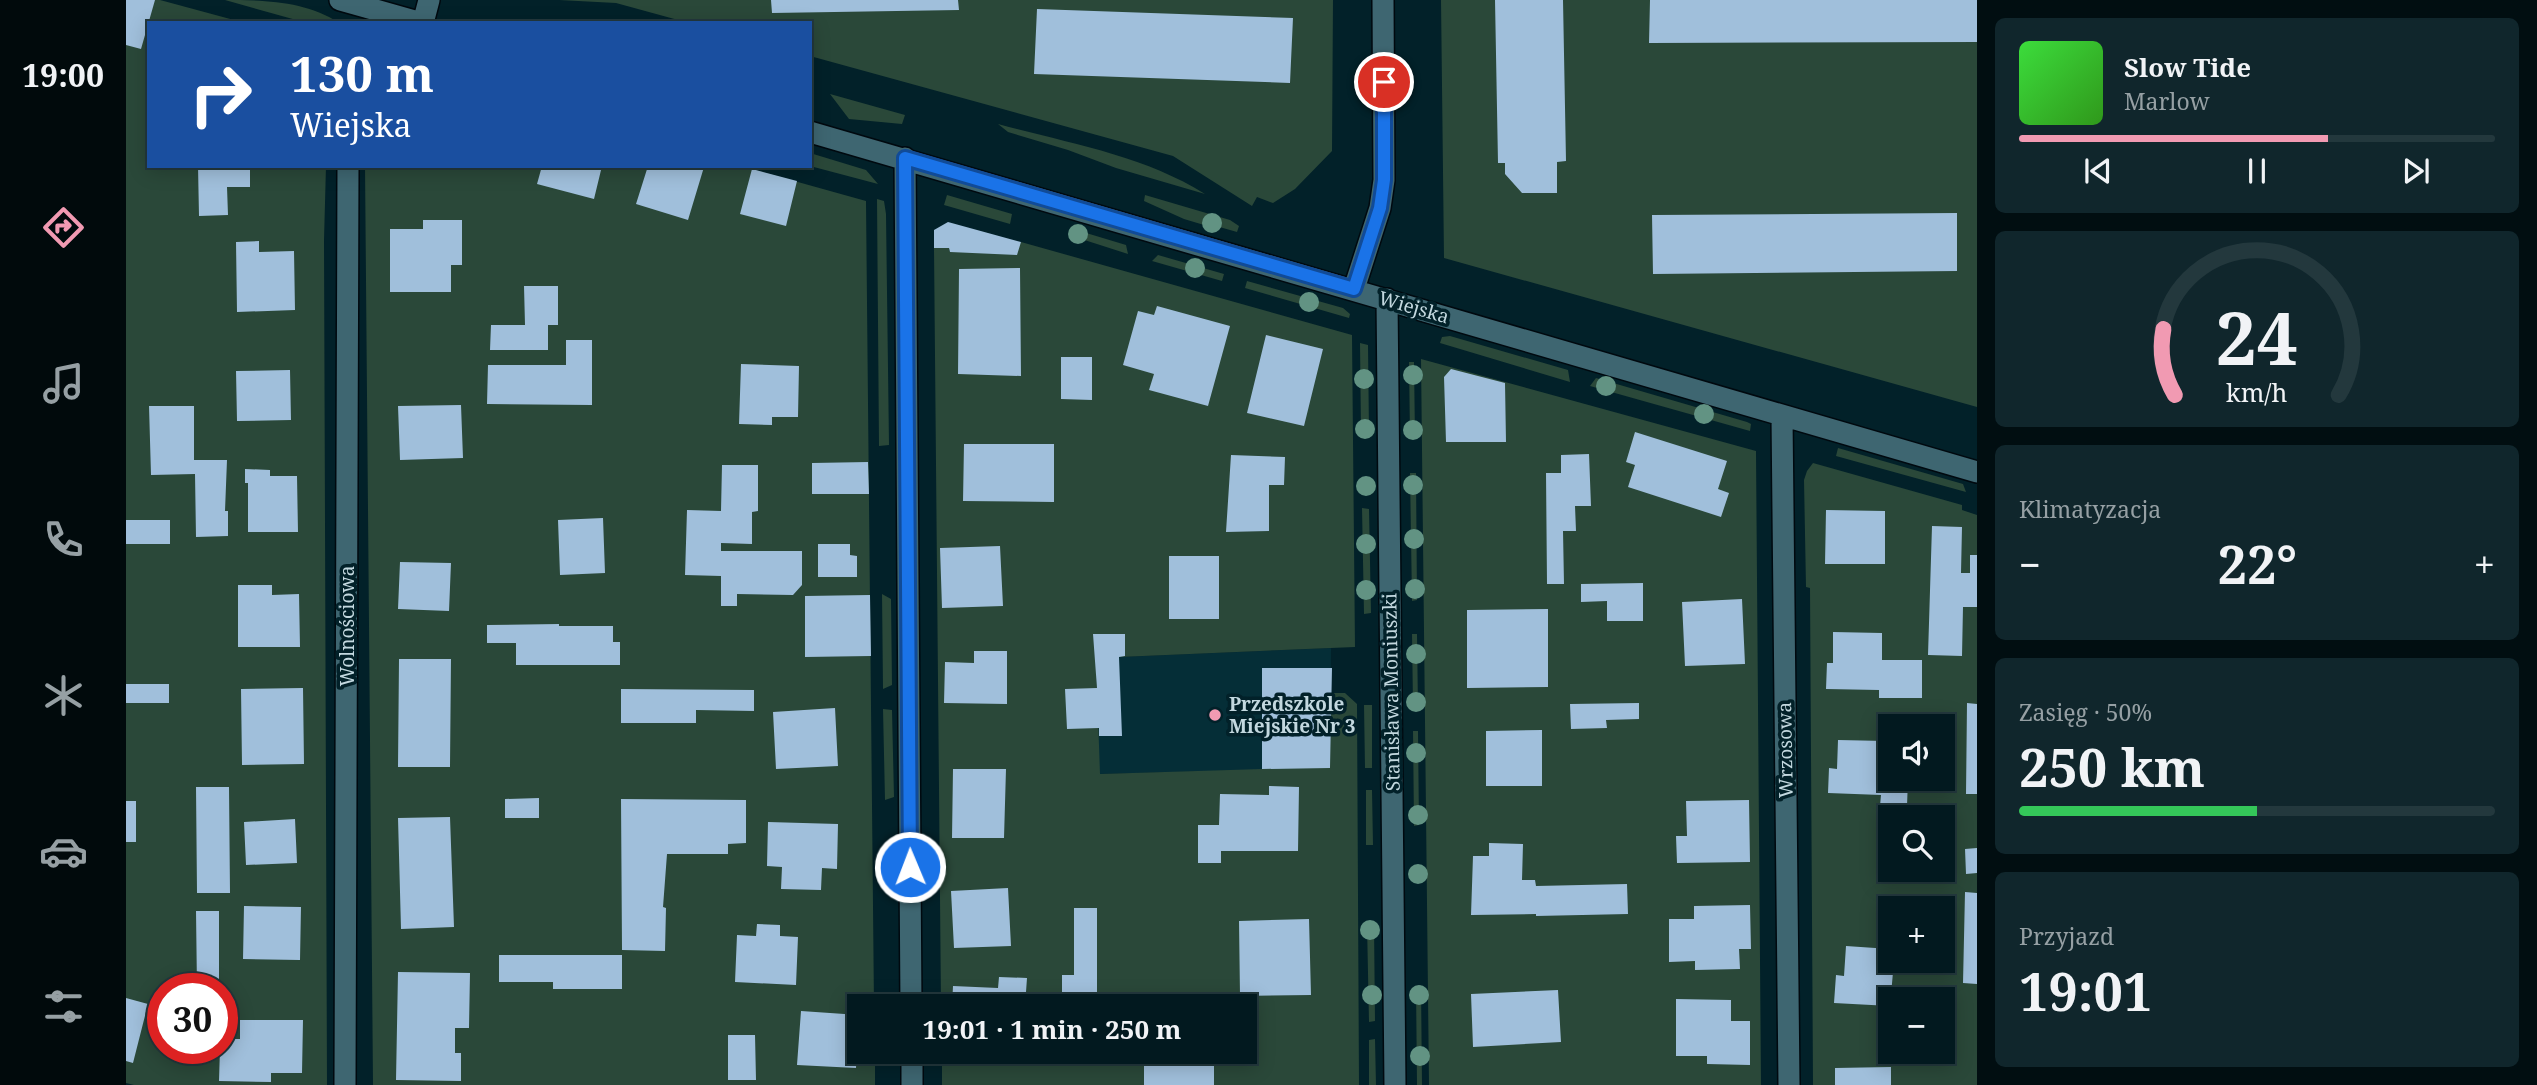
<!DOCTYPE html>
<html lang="pl">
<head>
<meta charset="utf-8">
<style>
	body { margin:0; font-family:"Noto Serif",serif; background:#10262c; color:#f1f3f6; height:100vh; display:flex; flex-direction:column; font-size:26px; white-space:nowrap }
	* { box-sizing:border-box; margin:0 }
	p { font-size:23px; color:#96a0a4 }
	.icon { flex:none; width:38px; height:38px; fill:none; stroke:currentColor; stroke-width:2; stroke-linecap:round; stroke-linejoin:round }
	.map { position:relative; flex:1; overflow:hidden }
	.panel { display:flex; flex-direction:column; gap:18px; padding:18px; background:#010e11; width:560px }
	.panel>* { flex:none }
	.hud { position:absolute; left:21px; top:21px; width:665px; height:147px; border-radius:0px; box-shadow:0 4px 18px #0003,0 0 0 2px #23383d; background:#1a4fa0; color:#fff; overflow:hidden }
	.fabs { position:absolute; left:1752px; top:714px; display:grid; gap:14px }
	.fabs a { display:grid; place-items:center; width:77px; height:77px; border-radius:0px; background:#02191f; box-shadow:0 4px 18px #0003,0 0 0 2px #23383d; font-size:35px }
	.speed { position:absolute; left:21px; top:973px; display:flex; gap:14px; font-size:35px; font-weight:700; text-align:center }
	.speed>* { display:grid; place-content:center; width:91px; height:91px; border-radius:50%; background:#02191f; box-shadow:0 4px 18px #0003,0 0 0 2px #23383d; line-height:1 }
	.speed .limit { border:10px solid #d22; background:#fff; color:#111 }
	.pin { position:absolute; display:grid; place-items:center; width:60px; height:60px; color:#fff; margin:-30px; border:4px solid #fff; border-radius:50%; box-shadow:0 2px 7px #0007 }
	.me { position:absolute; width:77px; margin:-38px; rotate:359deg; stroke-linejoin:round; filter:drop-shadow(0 0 5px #0008) }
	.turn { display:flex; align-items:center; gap:24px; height:147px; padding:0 28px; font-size:32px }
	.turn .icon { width:91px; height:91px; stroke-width:2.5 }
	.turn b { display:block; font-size:49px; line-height:60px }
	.big { font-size:52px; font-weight:700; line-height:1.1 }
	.panel .tile { flex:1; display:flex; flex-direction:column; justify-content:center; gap:10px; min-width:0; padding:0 24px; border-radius:10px; background:#10262c }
	.panel .dial { align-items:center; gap:0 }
	.dial svg { height:182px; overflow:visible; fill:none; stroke:#23383d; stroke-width:7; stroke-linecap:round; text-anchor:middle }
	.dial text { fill:#f1f3f6; stroke:none }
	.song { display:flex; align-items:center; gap:21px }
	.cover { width:84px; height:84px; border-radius:10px; background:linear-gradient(135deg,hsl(120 70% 55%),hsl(110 70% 35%)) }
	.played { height:7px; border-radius:4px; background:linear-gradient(90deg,#f19ab2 65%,#23383d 65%) }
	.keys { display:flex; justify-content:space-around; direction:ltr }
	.heat { display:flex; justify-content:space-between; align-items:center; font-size:38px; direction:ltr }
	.charge { height:10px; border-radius:5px; background:linear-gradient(90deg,#34c759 50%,#23383d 0) }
	.trip { position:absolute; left:721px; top:994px; width:410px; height:70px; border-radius:0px; background:#02191f; box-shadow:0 4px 18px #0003,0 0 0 2px #23383d; font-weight:700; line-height:70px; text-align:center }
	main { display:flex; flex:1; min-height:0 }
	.menu { display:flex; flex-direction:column; width:126px; justify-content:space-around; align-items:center; background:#010a0c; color:#96a0a4 }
	.menu .icon { width:49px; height:49px }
	.menu .active { color:#f19ab2 }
	.menu b { font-size:32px; color:#f1f3f6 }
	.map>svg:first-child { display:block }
</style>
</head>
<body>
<main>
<nav class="menu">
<b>19:00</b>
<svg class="icon active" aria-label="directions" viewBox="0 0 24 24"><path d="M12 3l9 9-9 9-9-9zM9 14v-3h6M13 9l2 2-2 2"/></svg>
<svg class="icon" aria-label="music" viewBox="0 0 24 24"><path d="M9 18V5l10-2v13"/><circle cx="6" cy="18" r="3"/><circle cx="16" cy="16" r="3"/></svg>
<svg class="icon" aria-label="phone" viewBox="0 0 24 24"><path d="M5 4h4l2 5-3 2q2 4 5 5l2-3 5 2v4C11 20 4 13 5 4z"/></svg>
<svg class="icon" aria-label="climate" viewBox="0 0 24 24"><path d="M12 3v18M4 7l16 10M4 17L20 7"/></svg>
<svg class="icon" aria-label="car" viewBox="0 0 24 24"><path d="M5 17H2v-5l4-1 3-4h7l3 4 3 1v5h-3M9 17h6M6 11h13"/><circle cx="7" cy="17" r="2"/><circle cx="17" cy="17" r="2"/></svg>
<svg class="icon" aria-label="filters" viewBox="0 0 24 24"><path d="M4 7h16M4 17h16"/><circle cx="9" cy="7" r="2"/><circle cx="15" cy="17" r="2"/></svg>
</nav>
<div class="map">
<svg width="1851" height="1085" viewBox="0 0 1851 1085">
	<rect width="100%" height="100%" fill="#022129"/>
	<path fill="#052e37" d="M 1205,648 L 1204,768 L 973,774 L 970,658 Z"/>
	<path fill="#2a4839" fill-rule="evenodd" d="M 0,0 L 34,0 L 119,23 L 23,23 L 23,166 L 200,166 L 198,240 L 201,1085 L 8,1085 L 0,1083 ZM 37,989 L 96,989 L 96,1048 L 37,1048 Z
		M 99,0 C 136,0 181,1 213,23 L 181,23 Z
		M 433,0 L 1207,0 L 1206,151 L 1169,189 L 1147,203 L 1131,197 L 1126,206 L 1047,156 L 684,56 L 684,23 L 563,23 L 490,3 Z
		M 1315,0 L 1851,0 L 1851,407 L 1318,258 Z
		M 704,94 L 779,115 L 776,124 L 723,119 Z
		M 872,124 C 941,143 1017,155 1079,194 L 990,168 L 942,150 L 882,132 Z
		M 684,153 L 740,170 L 752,184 L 684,166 Z
		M 239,166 L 615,166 L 740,201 L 748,1006 L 733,1006 L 733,1052 L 749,1052 L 749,1085 L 247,1085 Z
		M 821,195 L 886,214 L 884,224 L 818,205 Z
		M 1019,195 L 1104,220 L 1113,226 L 1111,232 L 1090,226 L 1088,228 L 1058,219 L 1018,201 Z
		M 751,199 L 758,201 L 760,214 L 763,445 L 753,446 Z
		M 947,229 L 1000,245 L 1002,254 L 946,236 Z
		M 895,242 L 1226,335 L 1229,647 L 970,658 L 974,774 L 1136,769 L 1205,693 L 1219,693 L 1231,704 L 1233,1085 L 816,1085 L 816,1052 L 1118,1052 L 1118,1006 L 815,1006 L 808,248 L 823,248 L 824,252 Z
		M 1032,255 L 1098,274 L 1096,281 L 1026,261 Z
		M 1121,281 L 1217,308 L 1224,314 L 1223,318 L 1119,288 Z
		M 1324,336 L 1442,370 L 1444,382 L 1314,343 L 1316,337 Z
		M 1234,343 L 1242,345 L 1243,433 L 1235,433 Z
		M 1295,359 L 1630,451 L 1635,1085 L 1303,1085 Z
		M 1283,362 L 1288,362 L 1289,438 L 1284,438 Z
		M 1470,378 L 1621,422 L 1625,424 L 1624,431 L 1464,386 Z
		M 1712,448 L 1837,484 L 1840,492 L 1710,456 Z
		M 1687,463 L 1836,505 L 1836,510 L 1851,515 L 1851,1085 L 1687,1085 L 1684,588 L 1680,587 L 1678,480 L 1681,471 ZM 1764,726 L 1816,726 L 1816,779 L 1764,779 ZM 1764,817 L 1816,817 L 1816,870 L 1764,870 ZM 1764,908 L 1816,908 L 1816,961 L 1764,961 ZM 1764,999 L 1816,999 L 1816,1052 L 1764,1052 Z
		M 1284,473 L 1290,473 L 1291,600 L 1286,601 Z
		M 1236,508 L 1243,509 L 1245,613 L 1238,614 Z
		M 756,594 L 765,599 L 766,685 L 757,689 Z
		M 1286,634 L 1291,634 L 1292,707 L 1287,707 Z
		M 1238,705 L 1246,705 L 1246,768 L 1239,768 Z
		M 757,709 L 766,710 L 768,797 L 759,800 Z
		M 1287,731 L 1292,731 L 1293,825 L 1288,826 Z
		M 1240,790 L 1246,790 L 1247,845 L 1240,845 Z
		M 1241,924 L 1248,924 L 1249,1021 L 1243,1022 Z
		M 1295,985 L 1296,1085 L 1291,1085 L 1290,986 Z
		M 1249,1039 L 1250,1085 L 1243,1085 L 1243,1040 Z"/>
	<path fill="#a0bfdb" d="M 0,0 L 29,0 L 15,49 L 0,45 Z
		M 645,0 L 832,0 L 833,10 L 646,13 Z
		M 1369,0 L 1437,0 L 1440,161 L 1431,162 L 1431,193 L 1396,193 L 1379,174 L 1379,163 L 1372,163 Z
		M 1524,0 L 1851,0 L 1851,42 L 1523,43 Z
		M 911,9 L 1167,18 L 1164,83 L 908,74 Z
		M 72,166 L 124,166 L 124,187 L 101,187 L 102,215 L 73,216 Z
		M 416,166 L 476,166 L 468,199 L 411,184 Z
		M 522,166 L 578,167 L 562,220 L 510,204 Z
		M 626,169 L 671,181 L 660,226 L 614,214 Z
		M 1831,213 L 1831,271 L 1527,274 L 1526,215 Z
		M 297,220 L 336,220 L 336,265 L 325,265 L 325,292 L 264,292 L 264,229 L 297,229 Z
		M 822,222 L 895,242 L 891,255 L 824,252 L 823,248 L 808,248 L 808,230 Z
		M 133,241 L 133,252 L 168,251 L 169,310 L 111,312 L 110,242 Z
		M 894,268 L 895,376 L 832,374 L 833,269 Z
		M 398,286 L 432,286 L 432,325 L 422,325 L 422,350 L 364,350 L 365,325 L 399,325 Z
		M 1031,306 L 1104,326 L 1082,406 L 1023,390 L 1028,374 L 997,365 L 1012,311 L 1028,315 Z
		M 1140,335 L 1197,349 L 1178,426 L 1121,413 Z
		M 440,340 L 466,340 L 466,405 L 361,404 L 362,365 L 440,365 Z
		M 935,357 L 966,357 L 966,400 L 935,399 Z
		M 615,364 L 673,366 L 672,417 L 646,417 L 646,425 L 613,424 Z
		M 1325,369 L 1379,383 L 1380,442 L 1320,442 L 1318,377 Z
		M 164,370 L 165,420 L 111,421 L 110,371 Z
		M 335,405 L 337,458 L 274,460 L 272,406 Z
		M 23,406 L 68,406 L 68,460 L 101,460 L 99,511 L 102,511 L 102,536 L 70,537 L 69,474 L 25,475 Z
		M 1509,432 L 1601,461 L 1592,489 L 1603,493 L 1595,517 L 1502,487 L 1509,465 L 1500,462 Z
		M 838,444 L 928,444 L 928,502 L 837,501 Z
		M 1463,454 L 1465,506 L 1449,506 L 1450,531 L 1437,531 L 1438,584 L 1421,584 L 1420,473 L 1435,473 L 1435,455 Z
		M 1105,455 L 1159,457 L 1158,485 L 1143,485 L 1143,531 L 1100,532 Z
		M 742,462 L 743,494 L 686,494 L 686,463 Z
		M 596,465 L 632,465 L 632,511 L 626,512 L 626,544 L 595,543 L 595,551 L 676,551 L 676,585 L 667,595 L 611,594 L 611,606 L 595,606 L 595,576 L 559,575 L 561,510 L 595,511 Z
		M 119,469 L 144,470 L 144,476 L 171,476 L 172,532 L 122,532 L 122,483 L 119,483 Z
		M 1700,510 L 1759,511 L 1759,564 L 1699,564 Z
		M 477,518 L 479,573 L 434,575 L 432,520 Z
		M 0,520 L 44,520 L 44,544 L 0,544 Z
		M 1806,526 L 1836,527 L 1835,573 L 1844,573 L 1844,555 L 1851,555 L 1851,607 L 1837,607 L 1836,656 L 1802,655 Z
		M 692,544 L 724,544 L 724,555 L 731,556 L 731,577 L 692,577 Z
		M 874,546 L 877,606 L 816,608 L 814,548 Z
		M 1043,556 L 1093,556 L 1093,619 L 1043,619 Z
		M 274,562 L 325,563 L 323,611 L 272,609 Z
		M 1517,583 L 1517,621 L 1481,621 L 1481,601 L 1455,602 L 1455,584 Z
		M 112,585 L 146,585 L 146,595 L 173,594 L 174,647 L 112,647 Z
		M 744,595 L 745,656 L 679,657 L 679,596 Z
		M 1616,599 L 1619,664 L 1559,666 L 1556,602 Z
		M 1422,609 L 1422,687 L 1341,688 L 1341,610 Z
		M 433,624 L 433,626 L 487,626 L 487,642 L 494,642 L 494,665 L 390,665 L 390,643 L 361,643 L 361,625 Z
		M 1707,632 L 1756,633 L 1756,660 L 1796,660 L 1796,698 L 1753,698 L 1753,690 L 1700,689 L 1701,663 L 1707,663 Z
		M 967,634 L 999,634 L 999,656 L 993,657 L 996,736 L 973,736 L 973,728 L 941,729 L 939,689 L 971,688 Z
		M 848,651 L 881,651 L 881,704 L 818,703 L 819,662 L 848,663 Z
		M 273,659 L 325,659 L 324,767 L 272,767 Z
		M 1136,668 L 1206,668 L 1204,768 L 1136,769 Z
		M 0,684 L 43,684 L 43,703 L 0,703 Z
		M 177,688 L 178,764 L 116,765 L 115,689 Z
		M 495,689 L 628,690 L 628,711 L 570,710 L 570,723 L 495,723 Z
		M 1513,703 L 1513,719 L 1480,720 L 1481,728 L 1445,729 L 1444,704 Z
		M 1841,703 L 1851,704 L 1851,794 L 1840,794 Z
		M 709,708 L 712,766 L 650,769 L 647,712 Z
		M 1416,730 L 1416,786 L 1360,786 L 1360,731 Z
		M 1712,740 L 1760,741 L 1759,763 L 1764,763 L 1764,779 L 1782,779 L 1781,806 L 1754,806 L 1755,795 L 1702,793 L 1703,768 L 1711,769 Z
		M 827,769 L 880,769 L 878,838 L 826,838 Z
		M 1143,786 L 1173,787 L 1172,851 L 1095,851 L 1095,863 L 1072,863 L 1072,825 L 1093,825 L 1094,794 L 1143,795 Z
		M 70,787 L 103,787 L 104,893 L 71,893 Z
		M 413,798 L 413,818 L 379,818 L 379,799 Z
		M 495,799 L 620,800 L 620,843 L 602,844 L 602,854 L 541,854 L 537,907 L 540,908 L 539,951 L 496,950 Z
		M 1623,800 L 1624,862 L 1551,863 L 1550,836 L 1561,836 L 1560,801 Z
		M 0,801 L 10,801 L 10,842 L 0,842 Z
		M 324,817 L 328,927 L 275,929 L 272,818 Z
		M 169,819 L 171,863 L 120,865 L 118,822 Z
		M 642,822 L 712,824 L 711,869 L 696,868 L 695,890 L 655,889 L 656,867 L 641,866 Z
		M 1363,843 L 1397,844 L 1396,880 L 1409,880 L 1410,886 L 1501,884 L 1502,914 L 1410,916 L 1410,914 L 1345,915 L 1347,856 L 1363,856 Z
		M 1851,848 L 1851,873 L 1840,874 L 1839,849 Z
		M 882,888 L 885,946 L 828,948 L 825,891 Z
		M 1839,892 L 1851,893 L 1851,984 L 1837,983 Z
		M 1624,905 L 1625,949 L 1613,949 L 1614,969 L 1569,970 L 1569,961 L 1543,962 L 1543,919 L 1568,919 L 1568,906 Z
		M 118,906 L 175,907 L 174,960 L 117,959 Z
		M 948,908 L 971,908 L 971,1006 L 936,1006 L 936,975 L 948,975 Z
		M 70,911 L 93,911 L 93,989 L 71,989 Z
		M 1183,919 L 1185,995 L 1114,996 L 1113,921 Z
		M 631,924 L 654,925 L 654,936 L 672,937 L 670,985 L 609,982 L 611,935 L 630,936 Z
		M 1720,946 L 1764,949 L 1764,961 L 1768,961 L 1764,1006 L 1708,1003 L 1710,975 L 1718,976 Z
		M 373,955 L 496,955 L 496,989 L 427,989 L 427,982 L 373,982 Z
		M 272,972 L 344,973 L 343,1028 L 329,1028 L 329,1053 L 335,1053 L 335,1081 L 270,1080 Z
		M 873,977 L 901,978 L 899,1006 L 826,1006 L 827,986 L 872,988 Z
		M 1432,990 L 1435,1042 L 1347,1047 L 1345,994 Z
		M 0,998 L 22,1004 L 7,1063 L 0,1061 Z
		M 1550,999 L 1605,1000 L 1605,1021 L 1624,1021 L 1624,1065 L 1581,1064 L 1581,1056 L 1550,1056 Z
		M 675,1011 L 733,1015 L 730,1068 L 671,1065 Z
		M 114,1020 L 177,1020 L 176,1073 L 145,1073 L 145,1082 L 93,1081 L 94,1048 L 96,1048 L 96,1039 L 114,1039 Z
		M 602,1035 L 629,1035 L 630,1080 L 602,1080 Z
		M 879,1052 L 919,1052 L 919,1056 L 878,1055 Z
		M 1018,1052 L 1088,1052 L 1088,1085 L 1018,1085 Z
		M 1765,1067 L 1765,1085 L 1709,1085 L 1709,1068 Z"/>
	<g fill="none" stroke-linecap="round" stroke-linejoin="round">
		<g stroke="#00090f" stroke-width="24">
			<path id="minor" d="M 214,0 L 296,23
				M 297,23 L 303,0
				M 684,132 L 1851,472
				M 779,158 L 785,1006
				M 1228,289 L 1254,208 L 1258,180 L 1257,0
				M 1261,299 L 1269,1085
				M 1656,416 L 1663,1085
				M 786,1052 L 786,1085
				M 219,1085 L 222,166"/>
		</g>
		<use href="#minor" stroke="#3e6671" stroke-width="21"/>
	</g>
	<g fill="#629383">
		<circle cx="1086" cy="223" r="10"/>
		<circle cx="952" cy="234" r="10"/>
		<circle cx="1069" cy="268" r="10"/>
		<circle cx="1183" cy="302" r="10"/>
		<circle cx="1287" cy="375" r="10"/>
		<circle cx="1238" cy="379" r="10"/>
		<circle cx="1480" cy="386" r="10"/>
		<circle cx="1578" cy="414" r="10"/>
		<circle cx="1239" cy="429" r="10"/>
		<circle cx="1287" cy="430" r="10"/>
		<circle cx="1287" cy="485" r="10"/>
		<circle cx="1240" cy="486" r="10"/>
		<circle cx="1288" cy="539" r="10"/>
		<circle cx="1240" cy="544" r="10"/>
		<circle cx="1289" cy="589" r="10"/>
		<circle cx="1240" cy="590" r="10"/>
		<circle cx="1290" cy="654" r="10"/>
		<circle cx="1290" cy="702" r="10"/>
		<circle cx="1290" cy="753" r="10"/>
		<circle cx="1292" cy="815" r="10"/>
		<circle cx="1292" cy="874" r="10"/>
		<circle cx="1244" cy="930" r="10"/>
		<circle cx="1246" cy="995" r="10"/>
		<circle cx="1293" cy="995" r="10"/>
		<circle cx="1294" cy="1056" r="10"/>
	</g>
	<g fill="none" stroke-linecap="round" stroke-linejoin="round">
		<g stroke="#114b97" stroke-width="18">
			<path id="route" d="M 784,867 L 779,158 L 1228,289 L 1254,208 L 1258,180 L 1258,82"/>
		</g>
		<use href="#route" stroke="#1a73e8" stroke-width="12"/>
	</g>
	<circle fill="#f19ab2" stroke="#022129" stroke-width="2.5" cx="1089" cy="715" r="7"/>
	<g text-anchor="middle" stroke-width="7" stroke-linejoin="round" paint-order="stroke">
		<g font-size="19" fill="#c3d8df" stroke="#022129">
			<text transform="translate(1288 307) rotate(16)" y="7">Wiejska</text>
			<text transform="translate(221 626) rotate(-90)" y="7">Wolnościowa</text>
			<text transform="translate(1265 692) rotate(-91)" y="7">Stanisława Moniuszki</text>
			<text transform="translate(1659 750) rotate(-91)" y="7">Wrzosowa</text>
		</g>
		<g font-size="19" font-weight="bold" fill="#c3d8df" stroke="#022129" text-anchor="start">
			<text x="1103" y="711">Przedszkole<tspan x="1103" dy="22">Miejskie Nr 3</tspan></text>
		</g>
	</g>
</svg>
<div class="fabs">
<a><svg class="icon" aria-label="sound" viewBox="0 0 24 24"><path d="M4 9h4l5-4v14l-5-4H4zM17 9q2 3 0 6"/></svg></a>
<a><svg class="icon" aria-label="search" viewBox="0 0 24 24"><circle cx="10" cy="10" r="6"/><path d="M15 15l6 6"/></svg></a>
<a>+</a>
<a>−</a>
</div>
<div class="speed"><div class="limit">30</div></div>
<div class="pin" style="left:1258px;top:82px;background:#d93025"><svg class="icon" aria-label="arrive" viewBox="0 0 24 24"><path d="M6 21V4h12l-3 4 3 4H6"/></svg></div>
<svg class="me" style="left:784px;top:867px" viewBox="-20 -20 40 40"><circle r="17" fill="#1a73e8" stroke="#fff" stroke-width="3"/><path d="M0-11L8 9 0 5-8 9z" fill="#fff"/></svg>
<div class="trip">19:01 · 1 min · 250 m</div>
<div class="hud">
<div class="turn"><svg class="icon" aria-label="right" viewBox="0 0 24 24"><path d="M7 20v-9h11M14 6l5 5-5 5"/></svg><div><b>130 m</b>Wiejska</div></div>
</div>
</div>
<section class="panel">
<div class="tile">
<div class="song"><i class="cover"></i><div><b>Slow Tide</b><p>Marlow</p></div></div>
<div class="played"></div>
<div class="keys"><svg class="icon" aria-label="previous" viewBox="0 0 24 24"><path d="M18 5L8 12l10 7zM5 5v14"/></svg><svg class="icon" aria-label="pause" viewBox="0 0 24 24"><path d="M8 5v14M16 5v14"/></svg><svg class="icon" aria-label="next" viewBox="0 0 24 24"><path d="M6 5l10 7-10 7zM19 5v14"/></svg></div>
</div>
<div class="tile dial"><svg viewBox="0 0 100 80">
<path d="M14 69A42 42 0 1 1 86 69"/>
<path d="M14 69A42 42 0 0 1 9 40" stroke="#f19ab2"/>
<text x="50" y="56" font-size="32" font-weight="700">24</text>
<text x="50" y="72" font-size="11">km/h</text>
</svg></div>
<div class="tile"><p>Klimatyzacja</p>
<div class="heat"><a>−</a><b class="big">22°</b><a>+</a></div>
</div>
<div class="tile"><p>Zasięg · 50%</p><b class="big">250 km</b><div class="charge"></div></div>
<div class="tile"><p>Przyjazd</p><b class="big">19:01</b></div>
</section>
</main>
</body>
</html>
